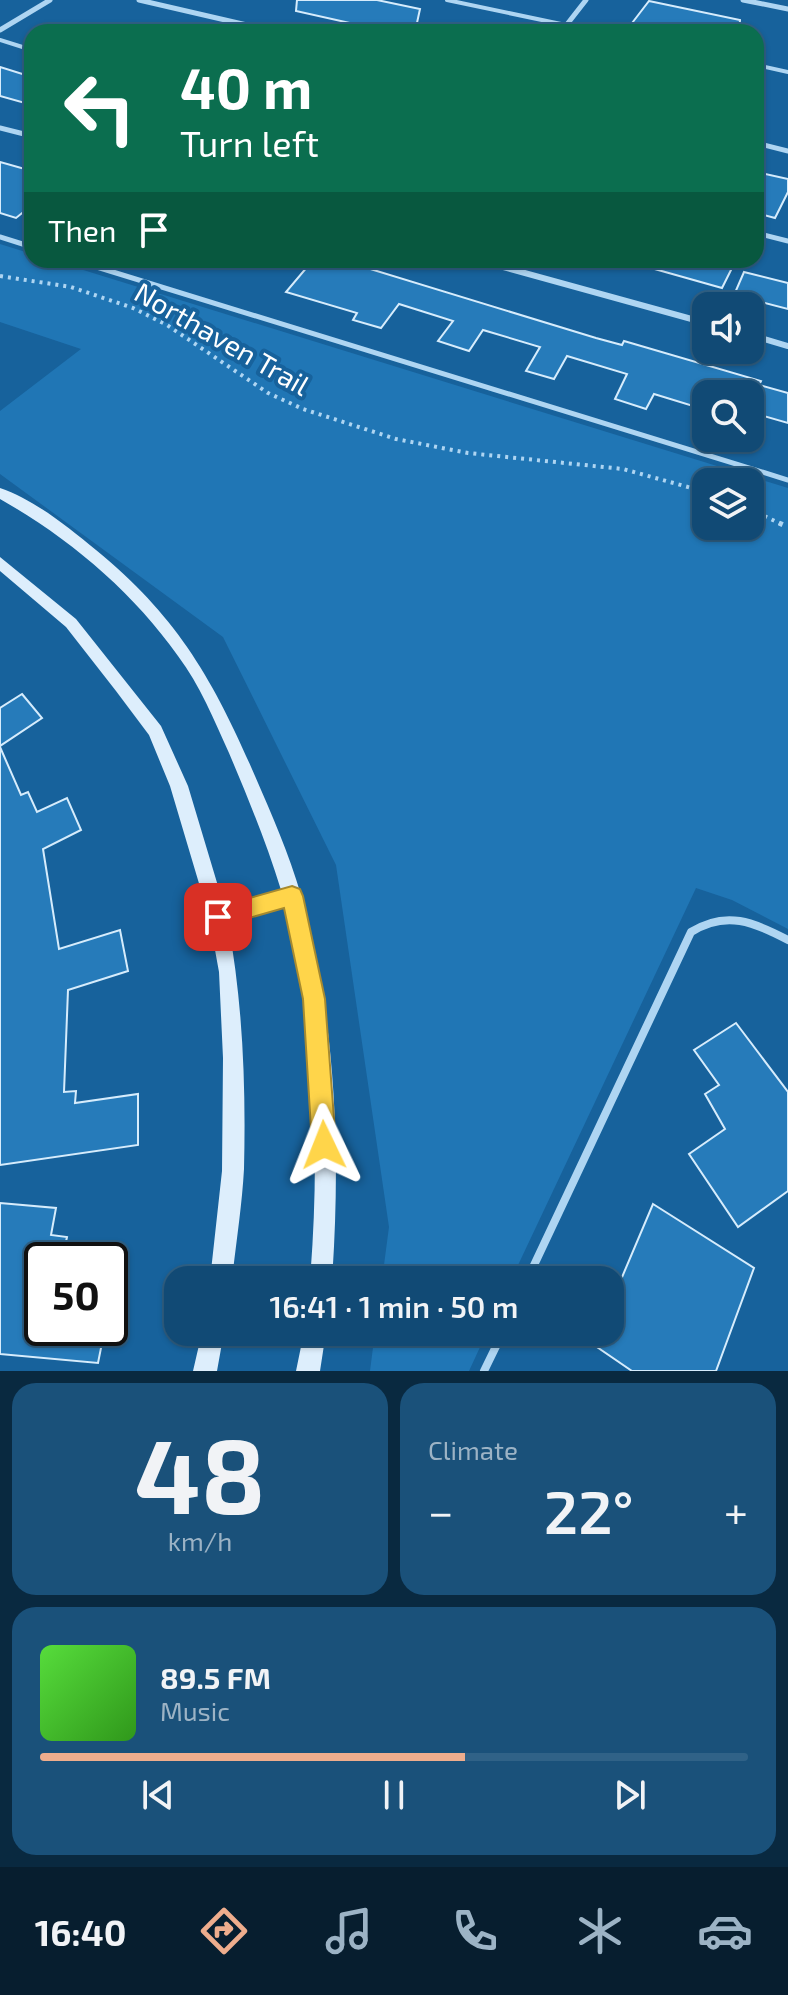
<!DOCTYPE html>
<html lang="en">
<head>
<meta charset="utf-8">
<style>
	body { margin:0; font-family:"Exo 2",sans-serif; background:#1a517a; color:#f1f3f6; height:100vh; display:flex; flex-direction:column; font-size:30px; white-space:nowrap }
	* { box-sizing:border-box; margin:0 }
	p { font-size:26px; color:#9cb3c5 }
	.icon { flex:none; width:44px; height:44px; fill:none; stroke:currentColor; stroke-width:2; stroke-linecap:round; stroke-linejoin:round }
	.map { position:relative; height:1371px; overflow:hidden }
	.side { display:flex; flex-direction:column; gap:12px; padding:12px; background:#092940; flex:1 }
	.side>* { flex:none }
	.top-card { position:absolute; left:24px; top:24px; width:740px; height:244px; border-radius:24px; box-shadow:0 2px 6px #0004,0 0 0 2px #306287; background:#0b6e4f; color:#fff; overflow:hidden }
	.buttons { position:absolute; left:692px; top:292px; display:grid; gap:16px }
	.buttons a { display:grid; place-items:center; width:72px; height:72px; border-radius:16px; background:#114a75; box-shadow:0 2px 6px #0004,0 0 0 2px #306287; font-size:40px }
	.speed { position:absolute; left:24px; top:1242px; display:flex; gap:16px; font-size:40px; font-weight:700; text-align:center }
	.speed>* { display:grid; place-content:center; width:104px; height:104px; border-radius:50%; background:#114a75; box-shadow:0 2px 6px #0004,0 0 0 2px #306287; line-height:1 }
	.speed .limit { border:4px solid #111; border-radius:12px; background:#fff; color:#111 }
	.pin { position:absolute; display:grid; place-items:center; width:68px; height:68px; color:#fff; margin:-34px; border-radius:16px; box-shadow:0 4px 12px #0006 }
	.me { position:absolute; width:88px; margin:-44px; rotate:358deg; stroke-linejoin:round; filter:drop-shadow(0 0 6px #0008) }
	.turn { display:flex; align-items:center; gap:28px; height:168px; padding:0 24px; font-size:36px }
	.turn .icon { width:104px; height:104px; stroke-width:2.5 }
	.turn b { display:block; font-size:56px; line-height:68px }
	.then { display:flex; align-items:center; height:76px; padding:0 24px; background:#0003; gap:16px; font-size:30px }
	.big { font-size:60px; font-weight:600; line-height:1.1 }
	.side .tile { flex:1; display:flex; flex-direction:column; justify-content:center; gap:12px; min-width:0; padding:0 28px; border-radius:24px; background:#1a517a }
	.side .dial { align-items:center; gap:0 }
	.dial b { font-size:104px; line-height:1 }
	.song { display:flex; align-items:center; gap:24px }
	.cover { width:96px; height:96px; border-radius:12px; background:linear-gradient(135deg,hsl(110 70% 55%),hsl(110 70% 35%)) }
	.played { height:8px; border-radius:4px; background:linear-gradient(90deg,#eead8d 60%,#306287 60%) }
	.keys { display:flex; justify-content:space-around; direction:ltr }
	.heat { display:flex; justify-content:space-between; align-items:center; font-size:44px; direction:ltr }
	.side .tiles { flex:1; display:grid; gap:12px; grid-template-columns:1fr 1fr }
	.tile:last-child { grid-column:span 2 }
	.trip { position:absolute; left:164px; top:1266px; width:460px; height:80px; border-radius:24px; background:#114a75; box-shadow:0 2px 6px #0004,0 0 0 2px #306287; font-weight:600; line-height:80px; text-align:center }
	.dock { display:flex; height:128px; justify-content:space-around; align-items:center; background:#071e2f; color:#9cb3c5 }
	.dock .icon { width:56px; height:56px }
	.dock .active { color:#eead8d }
	.dock b { font-size:36px; color:#f1f3f6 }
	.map>svg:first-child { display:block }
</style>
</head>
<body>
<div class="map">
<svg width="788" height="1371" viewBox="0 0 788 1371">
	<rect width="100%" height="100%" fill="#17629c"/>
	<path fill="#2076b5" fill-rule="evenodd" d="M 0,244 L 32,254 L 32,260 L 51,260 L 788,488 L 788,929 L 732,900 L 696,888 L 511,1280 L 382,1280 L 389,1227 L 336,865 L 223,637 L 0,474 L 0,411 L 81,349 L 0,322 ZM 706,482 L 750,482 L 750,526 L 706,526 Z
		M 375,1332 L 487,1332 L 469,1371 L 370,1371 Z"/>
	<path fill="#267bba" stroke="#d6ecfc" stroke-width="2" d="M 297,0 L 377,0 L 420,9 L 415,32 L 390,32 L 296,11 Z
		M 649,1 L 740,20 L 739,32 L 652,32 L 629,27 Z
		M 0,67 L 32,77 L 32,105 L 0,96 Z
		M 0,162 L 32,171 L 32,205 L 16,218 L 0,213 Z
		M 756,172 L 788,179 L 788,192 L 775,218 L 756,213 Z
		M 313,260 L 341,260 L 596,338 L 622,345 L 624,341 L 761,381 L 759,385 L 788,393 L 788,423 L 750,412 L 750,394 L 706,394 L 706,410 L 654,394 L 646,409 L 615,399 L 627,374 L 567,356 L 554,379 L 526,371 L 540,347 L 483,330 L 469,351 L 438,341 L 453,321 L 399,304 L 381,328 L 353,320 L 357,313 L 286,292 Z
		M 652,260 L 736,260 L 722,288 L 651,268 Z
		M 744,272 L 788,283 L 788,309 L 734,295 Z
		M 22,694 L 42,718 L 0,746 L 0,708 Z
		M 0,747 L 21,795 L 28,792 L 37,812 L 67,798 L 81,830 L 43,849 L 59,949 L 120,930 L 128,971 L 68,990 L 64,1092 L 76,1091 L 75,1103 L 138,1094 L 138,1145 L 0,1165 Z
		M 736,1023 L 788,1092 L 788,1191 L 738,1227 L 689,1154 L 725,1129 L 705,1094 L 719,1085 L 694,1050 Z
		M 0,1203 L 56,1208 L 51,1235 L 67,1237 L 62,1260 L 42,1260 L 42,1328 L 105,1328 L 98,1363 L 0,1354 Z
		M 653,1204 L 754,1268 L 716,1371 L 632,1371 L 575,1332 L 610,1332 L 610,1284 L 617,1289 Z"/>
	<g fill="none" stroke-linecap="round" stroke-linejoin="round">
		<path stroke="#aed5f2" stroke-width="4" stroke-dasharray="3 5" stroke-linecap="butt" d="M 0,276 L 71,287 L 133,308 L 167,325 L 268,393 L 303,409 L 396,439 L 468,453 L 623,469 L 706,492
			M 750,509 L 783,525"/>
		<path stroke="#aed5f2" stroke-width="5" stroke-dasharray="4 6" stroke-linecap="butt" d="M 779,523 L 788,527"/>
		<path stroke="#aed5f2" stroke-width="4" d="M 447,0 L 599,32
			M 0,40 L 32,50
			M 756,65 L 788,72"/>
		<path stroke="#aed5f2" stroke-width="5" d="M 756,233 L 788,241
			M 0,237 L 32,247
			M 74,260 L 788,480"/>
		<path stroke="#aed5f2" stroke-width="8" d="M 527,1280 L 691,932 C 726,910 754,922 788,940
			M 484,1371 L 503,1332"/>
		<path stroke="#aed5f2" stroke-width="5" d="M 139,0 L 277,32
			M 743,0 L 788,9
			M 0,30 L 50,0
			M 561,32 L 586,0
			M 0,128 L 32,136
			M 756,143 L 788,151"/>
		<path stroke="#aed5f2" stroke-width="6" d="M 478,260 L 706,323
			M 750,335 L 788,346"/>
		<path fill="#ddeefc" fill-rule="evenodd" d="M 0,488 C 35,500 68,527 96,550 C 178,617 214,681 255,776 C 272,815 289,854 301,895 C 336,1019 341,1151 332,1280 L 310,1280 C 320,1155 316,1029 285,907 L 228,923 C 243,1004 246,1087 244,1169 C 242,1206 236,1243 232,1280 L 210,1280 L 222,1171 L 223,1058 L 219,972 L 209,917 L 170,786 L 149,735 L 116,691 L 66,627 L 0,571 L 0,557 L 76,619 L 161,726 L 188,786 L 224,906 L 281,890 C 267,844 248,798 229,753 C 214,720 200,685 178,656 C 132,591 69,538 0,499 Z
			M 202,1332 L 224,1332 L 217,1371 L 193,1371 Z
			M 304,1332 L 326,1332 L 320,1371 L 296,1371 Z"/>
	</g>
	<path fill="#ffd54a" stroke="#a68a30" stroke-width="2" d="M 292,886 L 300,889 L 303,896 L 325,999 L 336,1145 L 332,1154 L 324,1157 L 316,1154 L 312,1145 L 303,999 L 284,908 L 218,927 L 210,924 L 207,917 L 210,910 L 218,907 Z"/>
	<g text-anchor="middle" stroke-width="8" stroke-linejoin="round" paint-order="stroke">
		<g font-size="28" fill="#fff" stroke="#17629c">
			<text transform="translate(222 339) rotate(30)" y="10">Northaven Trail</text>
		</g>
	</g>
</svg>
<div class="buttons">
<a><svg class="icon" aria-label="sound" viewBox="0 0 24 24"><path d="M4 9h4l5-4v14l-5-4H4zM17 9q2 3 0 6"/></svg></a>
<a><svg class="icon" aria-label="search" viewBox="0 0 24 24"><circle cx="10" cy="10" r="6"/><path d="M15 15l6 6"/></svg></a>
<a><svg class="icon" aria-label="layers" viewBox="0 0 24 24"><path d="M12 4l9 5-9 5-9-5zM3 14l9 5 9-5"/></svg></a>
</div>
<div class="speed"><div class="limit">50</div></div>
<div class="pin" style="left:218px;top:917px;background:#d93025"><svg class="icon" aria-label="arrive" viewBox="0 0 24 24"><path d="M6 21V4h12l-3 4 3 4H6"/></svg></div>
<svg class="me" style="left:324px;top:1145px" viewBox="-20 -20 40 40"><path d="M0-17L14 15 0 8-14 15z" fill="#ffd54a" stroke="#fff" stroke-width="4"/></svg>
<div class="trip">16:41 · 1 min · 50 m</div>
<div class="top-card">
<div class="turn"><svg class="icon" aria-label="left" viewBox="0 0 24 24"><path d="M17 20v-9H6M10 6l-5 5 5 5"/></svg><div><b>40 m</b>Turn left</div></div>
<div class="then">Then<svg class="icon" aria-label="arrive" viewBox="0 0 24 24"><path d="M6 21V4h12l-3 4 3 4H6"/></svg></div>
</div>
</div>
<section class="side">
<div class="tiles">
<div class="tile dial"><b>48</b><p>km/h</p></div>
<div class="tile"><p>Climate</p>
<div class="heat"><a>−</a><b class="big">22°</b><a>+</a></div>
</div>
<div class="tile">
<div class="song"><i class="cover"></i><div><b>89.5 FM</b><p>Music</p></div></div>
<div class="played"></div>
<div class="keys"><svg class="icon" aria-label="previous" viewBox="0 0 24 24"><path d="M18 5L8 12l10 7zM5 5v14"/></svg><svg class="icon" aria-label="pause" viewBox="0 0 24 24"><path d="M8 5v14M16 5v14"/></svg><svg class="icon" aria-label="next" viewBox="0 0 24 24"><path d="M6 5l10 7-10 7zM19 5v14"/></svg></div>
</div>
</div>
</section>
<nav class="dock">
<b>16:40</b>
<svg class="icon active" aria-label="directions" viewBox="0 0 24 24"><path d="M12 3l9 9-9 9-9-9zM9 14v-3h6M13 9l2 2-2 2"/></svg>
<svg class="icon" aria-label="music" viewBox="0 0 24 24"><path d="M9 18V5l10-2v13"/><circle cx="6" cy="18" r="3"/><circle cx="16" cy="16" r="3"/></svg>
<svg class="icon" aria-label="phone" viewBox="0 0 24 24"><path d="M5 4h4l2 5-3 2q2 4 5 5l2-3 5 2v4C11 20 4 13 5 4z"/></svg>
<svg class="icon" aria-label="climate" viewBox="0 0 24 24"><path d="M12 3v18M4 7l16 10M4 17L20 7"/></svg>
<svg class="icon" aria-label="car" viewBox="0 0 24 24"><path d="M5 17H2v-5l4-1 3-4h7l3 4 3 1v5h-3M9 17h6M6 11h13"/><circle cx="7" cy="17" r="2"/><circle cx="17" cy="17" r="2"/></svg>
</nav>
</body>
</html>
